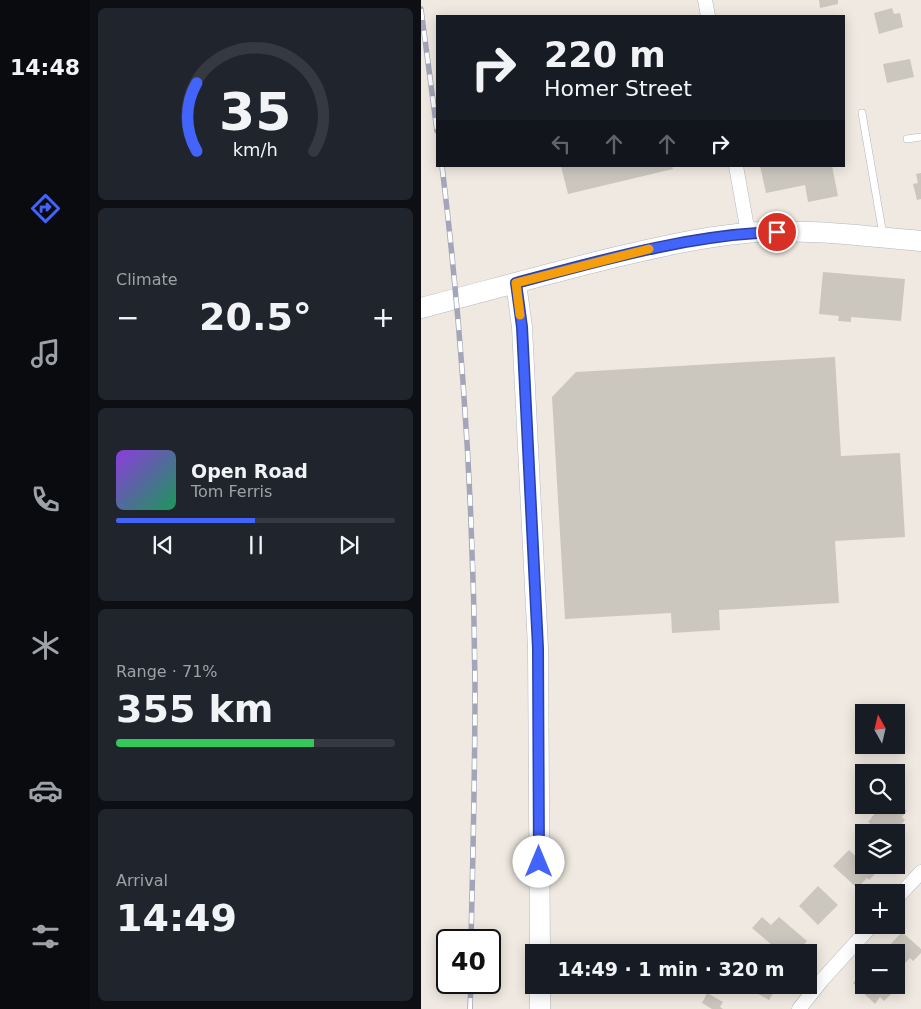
<!DOCTYPE html>
<html lang="en">
<head>
<meta charset="utf-8">
<style>
	body { margin:0; font-family:"DejaVu Sans",sans-serif; background:#20242c; color:#f1f3f6; height:100vh; display:flex; flex-direction:column; font-size:19px; white-space:nowrap }
	* { box-sizing:border-box; margin:0 }
	p { font-size:16px; color:#9ea1a6 }
	.icon { flex:none; width:28px; height:28px; fill:none; stroke:currentColor; stroke-width:2; stroke-linecap:round; stroke-linejoin:round }
	.map { position:relative; flex:1; overflow:hidden }
	.sheet { display:flex; flex-direction:column; gap:8px; padding:8px; background:#0d0f14; width:331px }
	.sheet>* { flex:none }
	.top-card { position:absolute; left:15px; top:15px; width:409px; height:152px; border-radius:0px; box-shadow:0 2px 12px #0003; background:#171b24; color:#f1f3f6; overflow:hidden }
	.needle { width:32px; rotate:352deg }
	.controls { position:absolute; left:434px; top:704px; display:grid; gap:10px }
	.controls a { display:grid; place-items:center; width:50px; height:50px; border-radius:0px; background:#171b24; box-shadow:0 2px 12px #0003; font-size:25px }
	.speed { position:absolute; left:15px; top:929px; display:flex; gap:10px; font-size:25px; font-weight:700; text-align:center }
	.speed>* { display:grid; place-content:center; width:65px; height:65px; border-radius:50%; background:#171b24; box-shadow:0 2px 12px #0003; line-height:1 }
	.speed .limit { border:2px solid #111; border-radius:8px; background:#fff; color:#111 }
	.pin { position:absolute; display:grid; place-items:center; width:42px; height:42px; color:#fff; margin:-21px; border:2px solid #fff; border-radius:50%; box-shadow:0 1px 5px #0007 }
	.me { position:absolute; width:55px; margin:-28px; rotate:0deg; stroke-linejoin:round; filter:drop-shadow(0 0 4px #0008) }
	.turn { display:flex; align-items:center; gap:18px; height:105px; padding:0 25px; font-size:22px }
	.turn .icon { width:65px; height:65px; stroke-width:2.5 }
	.turn b { display:block; font-size:35px; line-height:42px }
	.lanes { display:flex; align-items:center; height:48px; padding:0 25px; background:#0003; justify-content:center; gap:25px; direction:ltr }
	.lanes .off { opacity:.35 }
	.big { font-size:38px; font-weight:700; line-height:1.1 }
	.sheet .widget { flex:1; display:flex; flex-direction:column; justify-content:center; gap:8px; min-width:0; padding:0 18px; border-radius:8px; background:#20242c }
	.sheet .dial { align-items:center; gap:0 }
	.dial svg { height:130px; overflow:visible; fill:none; stroke:#363941; stroke-width:7; stroke-linecap:round; text-anchor:middle }
	.dial text { fill:#f1f3f6; stroke:none }
	.song { display:flex; align-items:center; gap:15px }
	.cover { width:60px; height:60px; border-radius:8px; background:linear-gradient(135deg,hsl(270 70% 55%),hsl(150 70% 35%)) }
	.played { height:5px; border-radius:2px; background:linear-gradient(90deg,#4264fb 50%,#363941 50%) }
	.keys { display:flex; justify-content:space-around; direction:ltr }
	.heat { display:flex; justify-content:space-between; align-items:center; font-size:28px; direction:ltr }
	.charge { height:8px; border-radius:4px; background:linear-gradient(90deg,#34c759 71%,#363941 0) }
	.trip { position:absolute; left:104px; top:944px; width:292px; height:50px; border-radius:0px; background:#171b24; box-shadow:0 2px 12px #0003; font-weight:700; line-height:50px; text-align:center }
	main { display:flex; flex:1; min-height:0 }
	.dock { display:flex; flex-direction:column; width:90px; justify-content:space-around; align-items:center; background:#090b0e; color:#9ea1a6 }
	.dock .icon { width:35px; height:35px }
	.dock .current { color:#4264fb }
	.dock b { font-size:22px; color:#f1f3f6 }
	.map>svg:first-child { display:block }
</style>
</head>
<body>
<main>
<nav class="dock">
<b>14:48</b>
<svg class="icon current" aria-label="directions" viewBox="0 0 24 24"><path d="M12 3l9 9-9 9-9-9zM9 14v-3h6M13 9l2 2-2 2"/></svg>
<svg class="icon" aria-label="music" viewBox="0 0 24 24"><path d="M9 18V5l10-2v13"/><circle cx="6" cy="18" r="3"/><circle cx="16" cy="16" r="3"/></svg>
<svg class="icon" aria-label="phone" viewBox="0 0 24 24"><path d="M5 4h4l2 5-3 2q2 4 5 5l2-3 5 2v4C11 20 4 13 5 4z"/></svg>
<svg class="icon" aria-label="climate" viewBox="0 0 24 24"><path d="M12 3v18M4 7l16 10M4 17L20 7"/></svg>
<svg class="icon" aria-label="car" viewBox="0 0 24 24"><path d="M5 17H2v-5l4-1 3-4h7l3 4 3 1v5h-3M9 17h6M6 11h13"/><circle cx="7" cy="17" r="2"/><circle cx="17" cy="17" r="2"/></svg>
<svg class="icon" aria-label="filters" viewBox="0 0 24 24"><path d="M4 7h16M4 17h16"/><circle cx="9" cy="7" r="2"/><circle cx="15" cy="17" r="2"/></svg>
</nav>
<section class="sheet">
<div class="widget dial"><svg viewBox="0 0 100 80">
<path d="M14 69A42 42 0 1 1 86 69"/>
<path d="M14 69A42 42 0 0 1 14 27" stroke="#4264fb"/>
<text x="50" y="56" font-size="32" font-weight="700">35</text>
<text x="50" y="72" font-size="11">km/h</text>
</svg></div>
<div class="widget"><p>Climate</p>
<div class="heat"><a>−</a><b class="big">20.5°</b><a>+</a></div>
</div>
<div class="widget">
<div class="song"><i class="cover"></i><div><b>Open Road</b><p>Tom Ferris</p></div></div>
<div class="played"></div>
<div class="keys"><svg class="icon" aria-label="previous" viewBox="0 0 24 24"><path d="M18 5L8 12l10 7zM5 5v14"/></svg><svg class="icon" aria-label="pause" viewBox="0 0 24 24"><path d="M8 5v14M16 5v14"/></svg><svg class="icon" aria-label="next" viewBox="0 0 24 24"><path d="M6 5l10 7-10 7zM19 5v14"/></svg></div>
</div>
<div class="widget"><p>Range · 71%</p><b class="big">355 km</b><div class="charge"></div></div>
<div class="widget"><p>Arrival</p><b class="big">14:49</b></div>
</section>
<div class="map">
<svg width="500" height="1009" viewBox="0 0 500 1009">
	<rect width="100%" height="100%" fill="#efe9e1"/>
	<path fill="#cbc7bf" d="M 398,0 L 417,0 L 417,4 L 399,8 Z
		M 471,8 L 473,14 L 479,13 L 482,27 L 458,34 L 453,13 Z
		M 489,59 L 493,77 L 466,83 L 462,64 Z
		M 140,166 L 251,166 L 252,169 L 147,194 Z
		M 339,166 L 411,166 L 417,196 L 387,202 L 384,185 L 345,193 Z
		M 500,173 L 500,199 L 496,200 L 492,184 L 497,183 L 495,174 Z
		M 402,272 L 484,279 L 480,321 L 430,317 L 430,322 L 417,321 L 418,316 L 398,314 Z
		M 414,357 L 420,456 L 479,453 L 484,537 L 414,541 L 418,603 L 298,610 L 299,630 L 251,633 L 250,613 L 144,619 L 131,397 L 155,372 Z
		M 475,802 L 486,811 L 481,817 L 484,820 L 475,832 L 460,832 L 447,822 L 458,808 L 453,805 L 475,805 Z
		M 428,850 L 454,874 L 448,880 L 446,878 L 436,888 L 412,866 Z
		M 397,886 L 417,905 L 397,925 L 378,906 Z
		M 341,917 L 350,925 L 358,917 L 386,941 L 376,952 L 367,952 L 365,951 L 364,952 L 359,952 L 331,928 Z
		M 481,932 L 500,949 L 500,953 L 492,961 L 489,958 L 482,965 L 477,961 L 475,963 L 475,952 L 468,952 L 465,949 Z
		M 442,972 L 442,985 L 463,985 L 462,986 L 470,994 L 463,1001 L 459,997 L 454,1004 L 432,983 Z
		M 321,985 L 357,985 L 348,1000 Z
		M 286,993 L 302,1002 L 299,1007 L 302,1009 L 291,1009 L 281,1003 Z"/>
	<g fill="none" stroke-linecap="round" stroke-linejoin="round">
		<g stroke="#b4b7c1" stroke-width="8">
			<path id="lane" d="M 441,113 L 462,235
				M 486,139 L 500,137"/>
		</g>
		<g stroke="#b4b7c1" stroke-width="15">
			<path id="street" d="M 284,0 L 287,16
				M 315,166 L 327,233
				M 475,899 L 500,872
				M 378,1009 L 401,980 L 451,925"/>
		</g>
		<g stroke="#b4b7c1" stroke-width="21">
			<path id="secondary" d="M 95,283 L 101,327 L 117,648 L 119,952
				M 0,308 C 65,291 129,273 195,257 C 238,247 281,237 325,233 C 383,228 442,236 500,241
				M 119,1009 L 119,985"/>
		</g>
		<use href="#lane" stroke="#fff" stroke-width="7"/>
		<use href="#street" stroke="#fff" stroke-width="14"/>
		<use href="#secondary" stroke="#fff" stroke-width="20"/>
		<g stroke="#a3a6b8" stroke-width="5.5">
			<path id="rail" d="M 0,9 L 16,131
				M 21,166 C 42,339 53,513 54,687 C 54,771 52,856 50,940
				M 49,1009 L 50,982"/>
		</g>
		<use href="#rail" stroke="#fff" stroke-width="4" stroke-dasharray="11" stroke-linecap="butt"/>
	</g>
	<g fill="none" stroke-linecap="round" stroke-linejoin="round">
		<g stroke="#2b41a3" stroke-width="12">
			<path id="route" d="M 118,862 L 117,648 L 101,327 L 95,283 C 181,260 267,235 356,232"/>
		</g>
		<use href="#route" stroke="#4264fb" stroke-width="9"/>
		<path stroke="#f59e0b" stroke-width="9" d="M 99,315 L 95,283 L 228,249"/>
	</g>
</svg>
<div class="controls">
<a><svg class="needle" viewBox="-14 -14 28 28"><path d="M0-13l5 13h-10z" fill="#e53935"/><path d="M0 13l5-13h-10z" fill="#9ea1a6"/></svg></a>
<a><svg class="icon" aria-label="search" viewBox="0 0 24 24"><circle cx="10" cy="10" r="6"/><path d="M15 15l6 6"/></svg></a>
<a><svg class="icon" aria-label="layers" viewBox="0 0 24 24"><path d="M12 4l9 5-9 5-9-5zM3 14l9 5 9-5"/></svg></a>
<a>+</a>
<a>−</a>
</div>
<div class="speed"><div class="limit">40</div></div>
<div class="pin" style="left:356px;top:232px;background:#d93025"><svg class="icon" aria-label="arrive" viewBox="0 0 24 24"><path d="M6 21V4h12l-3 4 3 4H6"/></svg></div>
<svg class="me" style="left:118px;top:862px" viewBox="-20 -20 40 40"><circle r="19" fill="#fff"/><path d="M0-13L10 11 0 6-10 11z" fill="#4264fb"/></svg>
<div class="trip">14:49 · 1 min · 320 m</div>
<div class="top-card">
<div class="turn"><svg class="icon" aria-label="right" viewBox="0 0 24 24"><path d="M7 20v-9h11M14 6l5 5-5 5"/></svg><div><b>220 m</b>Homer Street</div></div>
<div class="lanes"><svg class="icon off" aria-label="left" viewBox="0 0 24 24"><path d="M17 20v-9H6M10 6l-5 5 5 5"/></svg><svg class="icon off" aria-label="ahead" viewBox="0 0 24 24"><path d="M12 20V5M6 11l6-6 6 6"/></svg><svg class="icon off" aria-label="ahead" viewBox="0 0 24 24"><path d="M12 20V5M6 11l6-6 6 6"/></svg><svg class="icon" aria-label="right" viewBox="0 0 24 24"><path d="M7 20v-9h11M14 6l5 5-5 5"/></svg></div>
</div>
</div>
</main>
</body>
</html>
